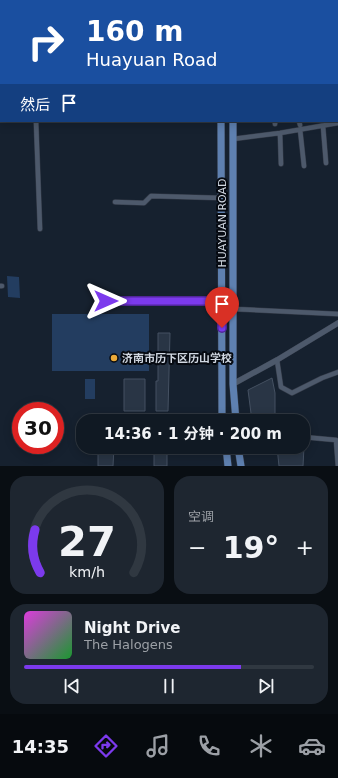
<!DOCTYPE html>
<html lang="zh">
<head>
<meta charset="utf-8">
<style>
	body { margin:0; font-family:"DejaVu Sans","Noto Sans SC",sans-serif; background:#1e2630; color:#f1f3f6; height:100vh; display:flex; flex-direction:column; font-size:15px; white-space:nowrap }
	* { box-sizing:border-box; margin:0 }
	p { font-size:13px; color:#9ca0a6 }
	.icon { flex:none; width:22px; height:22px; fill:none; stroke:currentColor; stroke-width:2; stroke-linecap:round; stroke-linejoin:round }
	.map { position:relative; height:466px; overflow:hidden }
	.details { display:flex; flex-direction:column; gap:10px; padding:10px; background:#090e13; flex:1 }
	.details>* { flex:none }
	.top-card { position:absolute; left:0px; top:0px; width:338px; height:122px; box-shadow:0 2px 10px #0003,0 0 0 1px #303841; background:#1a4fa0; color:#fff; overflow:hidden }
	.speed { position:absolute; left:12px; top:402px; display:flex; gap:8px; font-size:20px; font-weight:700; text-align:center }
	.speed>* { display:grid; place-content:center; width:52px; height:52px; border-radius:50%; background:#101923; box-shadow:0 2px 10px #0003,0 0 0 1px #303841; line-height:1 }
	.speed .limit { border:6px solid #d22; background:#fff; color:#111 }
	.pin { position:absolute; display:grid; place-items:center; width:34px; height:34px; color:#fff; margin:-41px -17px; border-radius:50% 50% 50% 0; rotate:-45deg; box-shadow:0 0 4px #0007 }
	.pin .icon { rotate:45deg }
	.me { position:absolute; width:44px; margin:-22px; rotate:90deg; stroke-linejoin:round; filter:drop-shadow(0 0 3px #0008) }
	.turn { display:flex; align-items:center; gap:14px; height:84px; padding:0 20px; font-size:18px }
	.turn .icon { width:52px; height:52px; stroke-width:2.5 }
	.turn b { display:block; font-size:28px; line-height:34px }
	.then { display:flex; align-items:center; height:38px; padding:0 20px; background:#0003; gap:8px; font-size:15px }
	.big { font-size:30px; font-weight:700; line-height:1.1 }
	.details .widget { flex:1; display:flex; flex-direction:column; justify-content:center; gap:6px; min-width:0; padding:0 14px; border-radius:16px; background:#1e2630 }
	.details .dial { align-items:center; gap:0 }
	.dial svg { height:104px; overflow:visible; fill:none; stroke:#303841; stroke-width:7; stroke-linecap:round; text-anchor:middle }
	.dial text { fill:#f1f3f6; stroke:none }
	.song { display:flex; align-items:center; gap:12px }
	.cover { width:48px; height:48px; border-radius:6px; background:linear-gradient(135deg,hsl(300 70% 55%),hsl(130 70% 35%)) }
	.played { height:4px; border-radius:2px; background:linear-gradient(90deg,#7c3aed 75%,#303841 75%) }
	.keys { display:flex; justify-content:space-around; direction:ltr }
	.heat { display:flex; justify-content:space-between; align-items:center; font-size:22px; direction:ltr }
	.details .tiles { flex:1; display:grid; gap:10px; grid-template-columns:1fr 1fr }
	.widget:last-child { grid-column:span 2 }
	.trip { position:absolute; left:76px; top:414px; width:234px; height:40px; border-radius:16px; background:#101923; box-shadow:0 2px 10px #0003,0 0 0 1px #303841; font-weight:700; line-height:40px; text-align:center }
	.tabs { display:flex; height:64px; justify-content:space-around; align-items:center; background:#060a0e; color:#9ca0a6 }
	.tabs .icon { width:28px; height:28px }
	.tabs .on { color:#7c3aed }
	.tabs b { font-size:18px; color:#f1f3f6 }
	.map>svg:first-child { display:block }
</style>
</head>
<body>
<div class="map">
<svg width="338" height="466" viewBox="0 0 338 466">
	<rect width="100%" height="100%" fill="#16212f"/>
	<path fill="#233d60" d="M 7,276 L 19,277 L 20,298 L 8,297 Z
		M 52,314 L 149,314 L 149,371 L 52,371 Z
		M 85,379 L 95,379 L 95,399 L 85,399 Z"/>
	<path fill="#293545" stroke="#455162" d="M 158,333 L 170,333 L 168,411 L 156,411 L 156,381 L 158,381 Z
		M 272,378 L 275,393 L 275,421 L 252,421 L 248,390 Z
		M 124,379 L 145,379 L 145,411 L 124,411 Z
		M 98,447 L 114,447 L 113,466 L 98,466 Z
		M 154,447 L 167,447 L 167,466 L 154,466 Z
		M 277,447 L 304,447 L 303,466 L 279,466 Z"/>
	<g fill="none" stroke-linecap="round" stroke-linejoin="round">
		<g stroke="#343b48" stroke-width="5.5">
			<path id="minor" d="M 36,121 L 40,229
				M 275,121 L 275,124
				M 299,121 L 300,125
				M 323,126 L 326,163
				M 300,129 L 304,166
				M 280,133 L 281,164
				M 233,139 L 280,133 L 338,123
				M 115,202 L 144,203 L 151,196 L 222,198
				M 0,286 L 2,286
				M 106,301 L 222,301
				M 233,309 L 338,314
				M 277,360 L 281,387 L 292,393 L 322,378 L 338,372
				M 303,437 L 336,440 L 338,466"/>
		</g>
		<g stroke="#343b48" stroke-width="6">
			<path id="tertiary" d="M 28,0 L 28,1
				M 233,384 L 277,360 L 338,323"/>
		</g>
		<g stroke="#343b48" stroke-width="7">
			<path id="secondary" d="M 337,27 L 338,27
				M 337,36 L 338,35
				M 0,58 L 1,58
				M 0,64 L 1,64"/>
		</g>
		<g stroke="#343b48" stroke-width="8">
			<path id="primary" d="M 221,1 L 221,0
				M 231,1 L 231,0
				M 221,121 L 222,413 L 223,421
				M 233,121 L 233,384 L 236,421
				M 226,447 L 228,466
				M 238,447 L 241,466"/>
		</g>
		<use href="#minor" stroke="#4d596b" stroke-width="4.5"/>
		<use href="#tertiary" stroke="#4d596b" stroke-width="5.5"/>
		<use href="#secondary" stroke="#4d596b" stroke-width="6"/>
		<use href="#primary" stroke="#5e80b0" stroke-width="7"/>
	</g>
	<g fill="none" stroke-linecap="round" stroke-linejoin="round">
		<g stroke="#51269a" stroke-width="10">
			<path id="route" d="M 106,301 L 222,301 L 222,328"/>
		</g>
		<use href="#route" stroke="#7c3aed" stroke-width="7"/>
	</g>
	<circle fill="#ebaa39" stroke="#060a11" stroke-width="1.5" cx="114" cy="358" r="4"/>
	<g text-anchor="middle" stroke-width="4" stroke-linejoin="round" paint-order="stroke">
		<g font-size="11" fill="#d1d8e2" stroke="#060a11">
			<text transform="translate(222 223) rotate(-90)" y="4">HUAYUAN ROAD</text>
		</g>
		<g font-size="11" font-weight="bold" fill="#d1d8e2" stroke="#060a11" text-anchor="start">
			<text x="122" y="362">济南市历下区历山学校</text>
		</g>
	</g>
</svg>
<div class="speed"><div class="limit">30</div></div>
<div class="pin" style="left:222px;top:328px;background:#d93025"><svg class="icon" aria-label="arrive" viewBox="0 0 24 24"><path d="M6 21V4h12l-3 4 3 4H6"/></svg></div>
<svg class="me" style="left:106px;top:301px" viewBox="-20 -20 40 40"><path d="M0-17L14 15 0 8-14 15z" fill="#7c3aed" stroke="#fff" stroke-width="4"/></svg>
<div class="trip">14:36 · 1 分钟 · 200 m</div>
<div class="top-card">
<div class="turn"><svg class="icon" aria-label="right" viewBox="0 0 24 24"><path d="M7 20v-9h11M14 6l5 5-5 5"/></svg><div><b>160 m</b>Huayuan Road</div></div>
<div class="then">然后<svg class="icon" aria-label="arrive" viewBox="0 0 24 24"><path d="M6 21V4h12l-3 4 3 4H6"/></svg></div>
</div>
</div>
<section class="details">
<div class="tiles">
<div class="widget dial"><svg viewBox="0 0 100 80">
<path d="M14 69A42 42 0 1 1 86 69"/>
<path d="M14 69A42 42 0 0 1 10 36" stroke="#7c3aed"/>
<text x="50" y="56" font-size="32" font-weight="700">27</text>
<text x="50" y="72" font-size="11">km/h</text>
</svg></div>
<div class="widget"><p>空调</p>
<div class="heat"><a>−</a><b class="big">19°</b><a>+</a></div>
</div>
<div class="widget">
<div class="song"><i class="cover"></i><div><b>Night Drive</b><p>The Halogens</p></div></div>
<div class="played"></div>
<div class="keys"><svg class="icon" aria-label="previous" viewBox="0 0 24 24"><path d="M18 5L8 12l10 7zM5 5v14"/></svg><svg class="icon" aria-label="pause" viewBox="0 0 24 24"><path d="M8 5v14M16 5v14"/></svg><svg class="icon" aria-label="next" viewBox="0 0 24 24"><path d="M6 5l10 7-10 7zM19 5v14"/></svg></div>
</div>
</div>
</section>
<nav class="tabs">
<b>14:35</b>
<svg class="icon on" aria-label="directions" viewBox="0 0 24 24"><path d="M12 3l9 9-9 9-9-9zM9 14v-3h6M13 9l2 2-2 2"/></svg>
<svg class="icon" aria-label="music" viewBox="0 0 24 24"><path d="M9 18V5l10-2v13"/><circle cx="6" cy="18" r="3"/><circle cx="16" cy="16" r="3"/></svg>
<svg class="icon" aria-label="phone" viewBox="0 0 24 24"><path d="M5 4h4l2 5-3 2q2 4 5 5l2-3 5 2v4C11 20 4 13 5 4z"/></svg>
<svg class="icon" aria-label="climate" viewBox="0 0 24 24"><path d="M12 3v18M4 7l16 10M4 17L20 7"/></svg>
<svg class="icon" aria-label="car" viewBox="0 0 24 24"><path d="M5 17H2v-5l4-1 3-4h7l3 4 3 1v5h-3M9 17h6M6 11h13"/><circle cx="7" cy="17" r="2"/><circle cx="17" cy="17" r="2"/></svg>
</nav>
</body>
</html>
